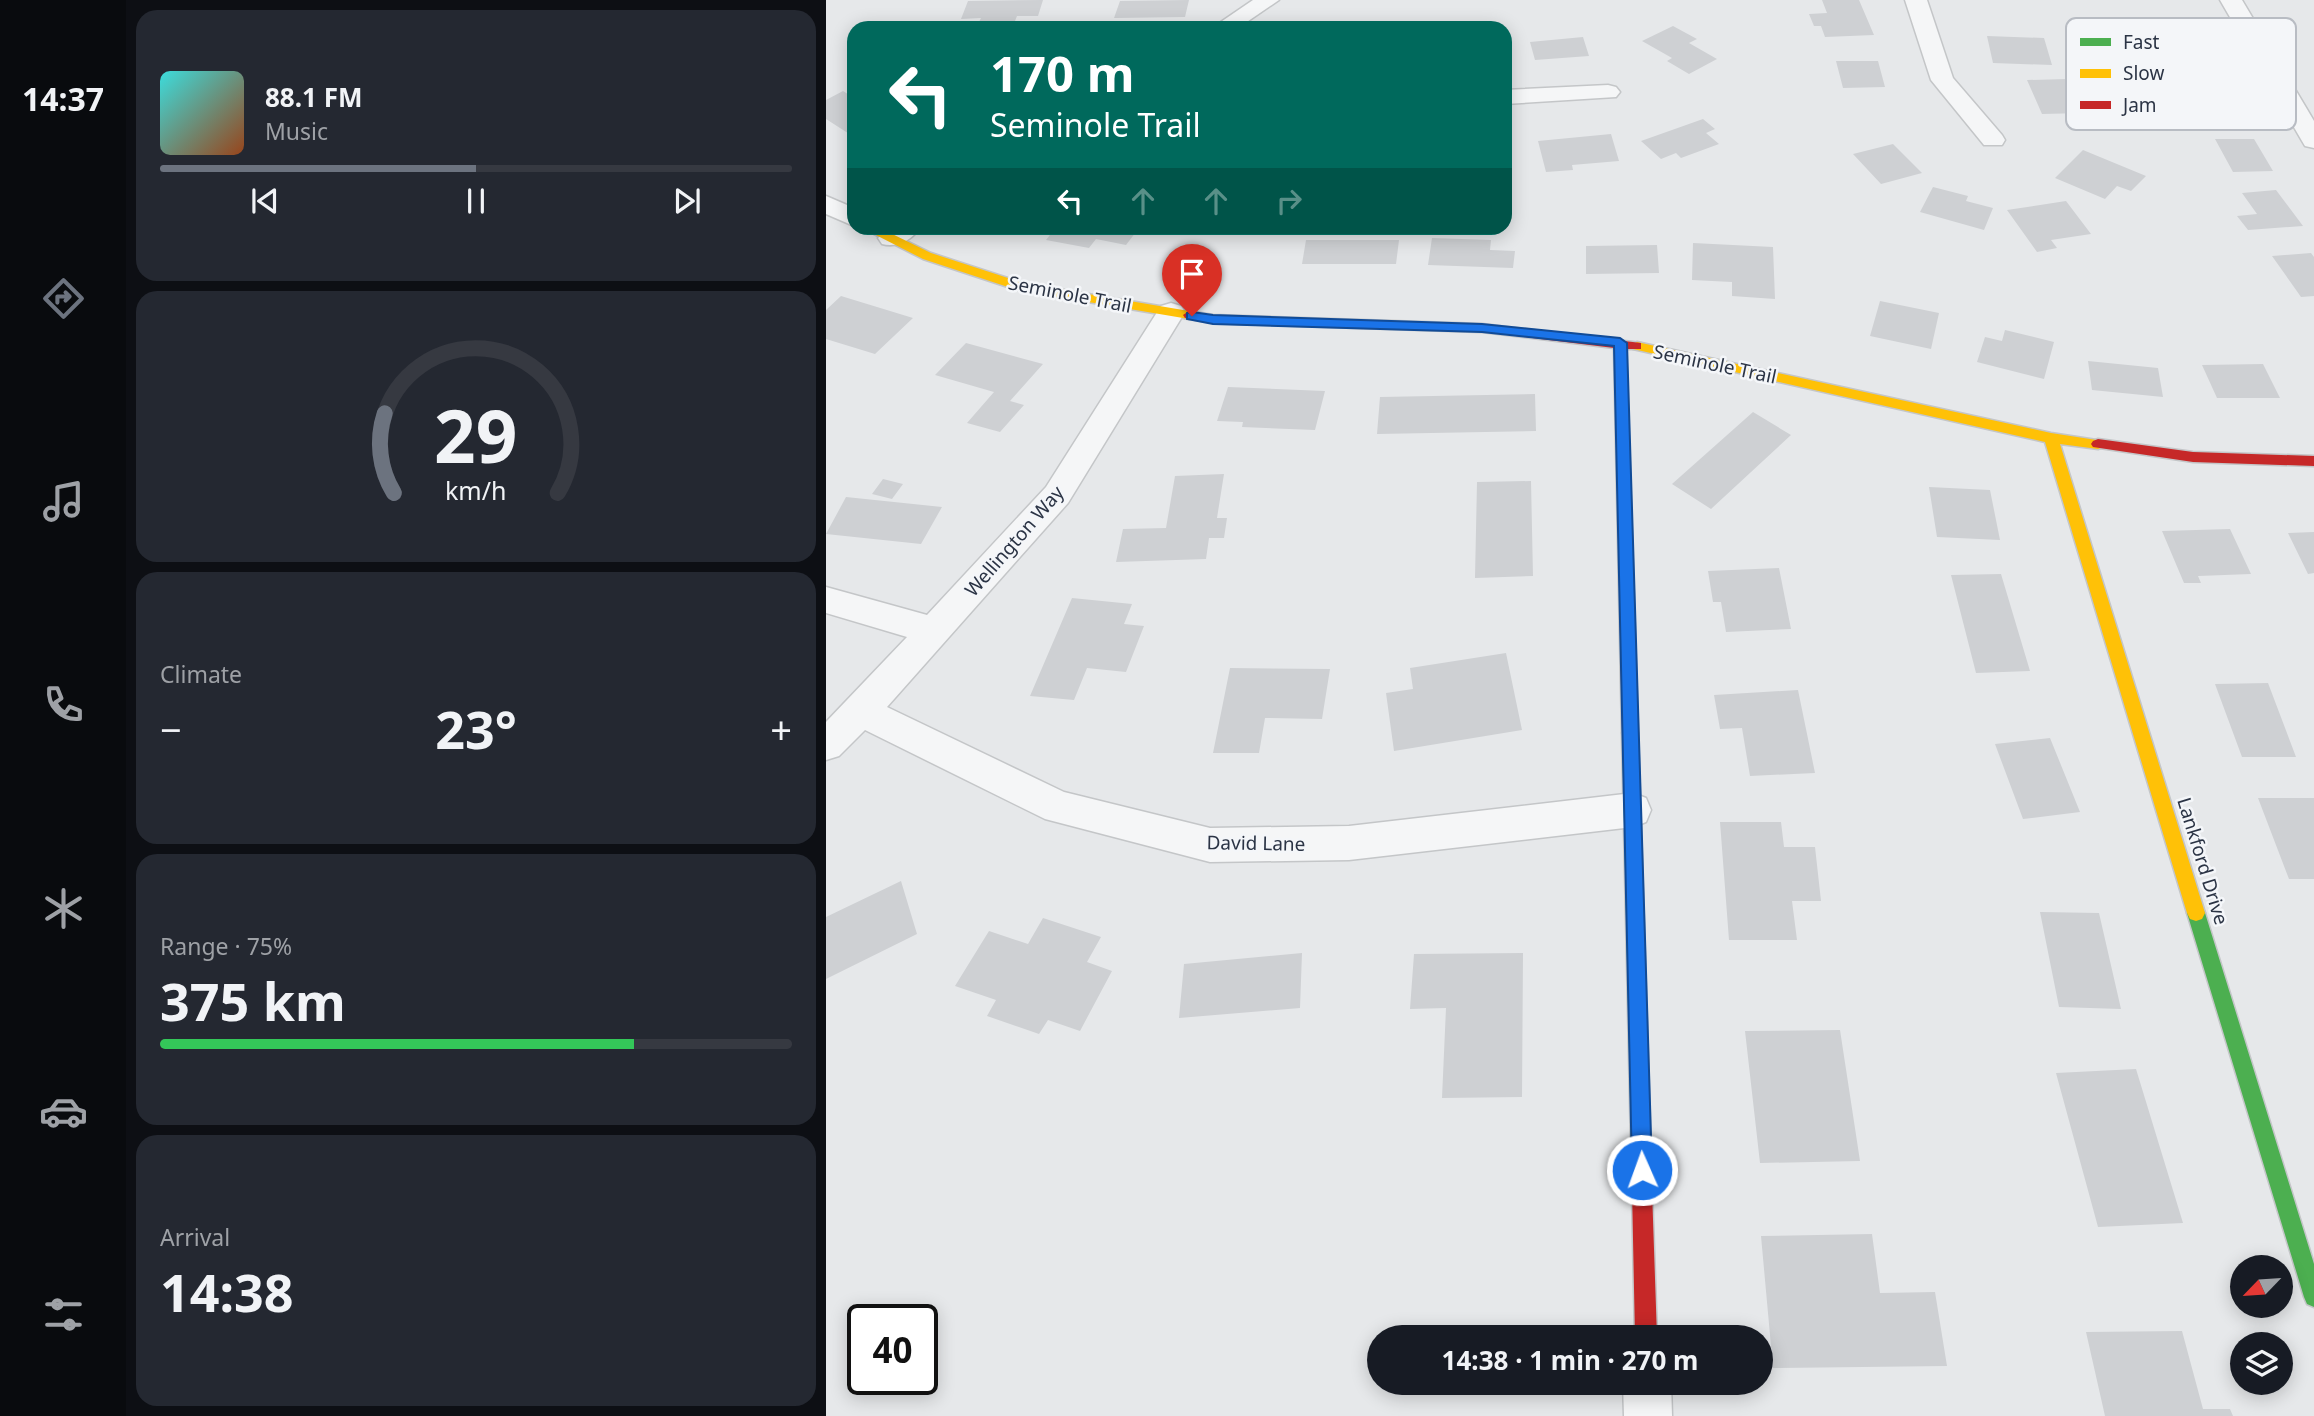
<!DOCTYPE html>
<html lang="en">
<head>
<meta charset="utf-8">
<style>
	body { margin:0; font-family:"Noto Sans",sans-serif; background:#242831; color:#f1f3f6; height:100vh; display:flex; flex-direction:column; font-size:26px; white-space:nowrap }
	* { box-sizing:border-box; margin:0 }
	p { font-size:23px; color:#9ea1a6 }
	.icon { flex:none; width:38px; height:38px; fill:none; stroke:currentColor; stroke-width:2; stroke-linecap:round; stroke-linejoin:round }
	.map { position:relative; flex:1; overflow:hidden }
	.sheet { display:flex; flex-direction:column; gap:10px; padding:10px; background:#0d0f14; width:700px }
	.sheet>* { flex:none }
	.banner { position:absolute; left:21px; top:21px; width:665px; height:214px; border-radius:21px; box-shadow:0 4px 18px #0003; background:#00695c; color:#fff; overflow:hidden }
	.needle { width:46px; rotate:245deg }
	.tools { position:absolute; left:1404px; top:1255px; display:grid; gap:14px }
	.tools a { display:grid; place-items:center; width:63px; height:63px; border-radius:50%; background:#171b24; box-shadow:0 4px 18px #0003; font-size:35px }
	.speed { position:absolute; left:21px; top:1304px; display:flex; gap:14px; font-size:35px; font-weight:700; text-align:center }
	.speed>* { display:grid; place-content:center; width:91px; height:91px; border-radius:50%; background:#171b24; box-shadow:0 4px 18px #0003; line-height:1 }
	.speed .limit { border:4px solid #111; border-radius:10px; background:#fff; color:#111 }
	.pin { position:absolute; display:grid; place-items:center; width:60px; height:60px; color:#fff; margin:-72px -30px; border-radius:50% 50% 50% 0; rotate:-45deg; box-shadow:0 0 7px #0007 }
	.pin .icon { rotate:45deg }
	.me { position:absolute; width:77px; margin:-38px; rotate:358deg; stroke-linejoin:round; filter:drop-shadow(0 0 5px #0008) }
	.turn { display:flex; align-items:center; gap:24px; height:147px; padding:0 28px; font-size:32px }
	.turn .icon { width:91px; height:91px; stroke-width:2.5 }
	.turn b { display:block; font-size:49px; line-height:60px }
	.lanes { display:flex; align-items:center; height:66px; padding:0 28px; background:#0003; justify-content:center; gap:35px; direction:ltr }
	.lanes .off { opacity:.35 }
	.big { font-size:52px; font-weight:700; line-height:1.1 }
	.sheet .tile { flex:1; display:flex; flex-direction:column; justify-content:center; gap:10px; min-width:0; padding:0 24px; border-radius:21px; background:#242831 }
	.sheet .dial { align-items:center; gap:0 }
	.dial svg { height:182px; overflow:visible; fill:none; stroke:#363941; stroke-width:7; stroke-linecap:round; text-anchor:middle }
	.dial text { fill:#f1f3f6; stroke:none }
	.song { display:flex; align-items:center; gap:21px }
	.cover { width:84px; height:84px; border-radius:10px; background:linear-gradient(135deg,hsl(180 70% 55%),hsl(20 70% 35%)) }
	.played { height:7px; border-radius:4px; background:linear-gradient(90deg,#6c737f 50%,#363941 50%) }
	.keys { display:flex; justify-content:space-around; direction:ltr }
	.heat { display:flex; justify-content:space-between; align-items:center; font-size:38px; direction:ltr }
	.charge { height:10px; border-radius:5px; background:linear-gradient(90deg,#34c759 75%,#363941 0) }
	.trip { position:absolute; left:541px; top:1325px; width:406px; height:70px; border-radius:35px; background:#171b24; box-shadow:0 4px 18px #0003; font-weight:700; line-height:70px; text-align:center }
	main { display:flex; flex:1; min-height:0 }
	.tabs { display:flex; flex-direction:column; width:126px; justify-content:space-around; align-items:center; background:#090b0e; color:#9ea1a6 }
	.tabs .icon { width:49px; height:49px }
	.tabs .active { color:#6c737f }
	.tabs b { font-size:32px; color:#f1f3f6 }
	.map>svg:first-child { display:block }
</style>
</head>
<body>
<main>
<nav class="tabs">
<b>14:37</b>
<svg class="icon active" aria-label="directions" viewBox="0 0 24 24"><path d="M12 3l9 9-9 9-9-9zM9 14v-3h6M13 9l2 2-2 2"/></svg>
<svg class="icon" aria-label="music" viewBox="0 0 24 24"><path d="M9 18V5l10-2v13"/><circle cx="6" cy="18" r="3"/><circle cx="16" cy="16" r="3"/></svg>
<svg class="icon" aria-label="phone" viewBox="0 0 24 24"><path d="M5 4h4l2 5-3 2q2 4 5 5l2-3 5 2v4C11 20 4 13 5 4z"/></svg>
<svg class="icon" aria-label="climate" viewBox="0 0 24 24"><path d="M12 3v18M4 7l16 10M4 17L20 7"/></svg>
<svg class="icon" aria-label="car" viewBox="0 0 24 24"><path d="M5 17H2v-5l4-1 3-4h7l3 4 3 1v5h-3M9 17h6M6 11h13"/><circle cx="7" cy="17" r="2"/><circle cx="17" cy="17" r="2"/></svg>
<svg class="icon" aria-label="filters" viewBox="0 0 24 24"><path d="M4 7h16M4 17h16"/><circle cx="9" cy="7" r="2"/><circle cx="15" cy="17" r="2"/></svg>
</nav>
<section class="sheet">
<div class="tile">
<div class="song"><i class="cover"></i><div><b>88.1 FM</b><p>Music</p></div></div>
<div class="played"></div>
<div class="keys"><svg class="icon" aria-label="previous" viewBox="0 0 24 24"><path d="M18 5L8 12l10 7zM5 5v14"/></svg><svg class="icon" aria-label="pause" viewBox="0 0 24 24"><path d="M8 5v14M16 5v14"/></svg><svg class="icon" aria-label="next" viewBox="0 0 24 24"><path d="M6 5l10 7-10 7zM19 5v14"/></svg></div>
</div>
<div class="tile dial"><svg viewBox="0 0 100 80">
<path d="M14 69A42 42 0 1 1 86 69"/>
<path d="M14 69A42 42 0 0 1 10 34" stroke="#6c737f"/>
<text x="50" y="56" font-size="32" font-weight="700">29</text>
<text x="50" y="72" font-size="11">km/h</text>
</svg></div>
<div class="tile"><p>Climate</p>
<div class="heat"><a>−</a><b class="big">23°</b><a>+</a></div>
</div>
<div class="tile"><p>Range · 75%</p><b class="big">375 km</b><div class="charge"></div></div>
<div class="tile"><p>Arrival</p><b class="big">14:38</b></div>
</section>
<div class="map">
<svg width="1488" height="1416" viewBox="0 0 1488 1416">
	<rect width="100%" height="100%" fill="#e6e8ea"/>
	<path fill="#ced0d3" d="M 217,0 L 212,16 L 191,16 L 189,21 L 153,22 L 155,18 L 135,19 L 142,1 Z
		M 363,0 L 359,17 L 288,18 L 294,1 Z
		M 996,0 L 1033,0 L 1048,35 L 999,37 L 995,26 L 988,26 L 983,14 L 1001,13 Z
		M 847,26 L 871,39 L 863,43 L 891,59 L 863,74 L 841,61 L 846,58 L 816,41 Z
		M 1161,36 L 1218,38 L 1226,65 L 1167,63 Z
		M 757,37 L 763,56 L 709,60 L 704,42 Z
		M 1010,61 L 1052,61 L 1059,87 L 1017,88 Z
		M 1241,79 L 1258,113 L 1216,114 L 1201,80 Z
		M 17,91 L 28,98 L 28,137 L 0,119 L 0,100 Z
		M 877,119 L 889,129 L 880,133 L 893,144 L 855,158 L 850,153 L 835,159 L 815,141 Z
		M 785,134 L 793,161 L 746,165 L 747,170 L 720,172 L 712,141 Z
		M 1389,139 L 1428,139 L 1447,171 L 1407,172 Z
		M 1067,144 L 1096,173 L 1055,184 L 1027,154 Z
		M 1257,150 L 1320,176 L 1305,191 L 1291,186 L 1279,199 L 1229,178 Z
		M 1107,187 L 1142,196 L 1140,201 L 1167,208 L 1158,230 L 1094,212 Z
		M 1450,190 L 1477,226 L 1422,230 L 1411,216 L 1431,214 L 1416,193 Z
		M 1240,201 L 1265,234 L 1225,240 L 1231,248 L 1211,252 L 1181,210 Z
		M 216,228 L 313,228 L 300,245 L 270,239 L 263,248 L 220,240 L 227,231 Z
		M 606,238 L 665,240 L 664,250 L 689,251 L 687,268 L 602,265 Z
		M 480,240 L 573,240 L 570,264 L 476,264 Z
		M 867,243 L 947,247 L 949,299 L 906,296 L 906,282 L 866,280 Z
		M 831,245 L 833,273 L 760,274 L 760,246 Z
		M 1485,253 L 1488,257 L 1488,296 L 1475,297 L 1446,256 Z
		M 15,296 L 87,318 L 49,354 L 0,339 L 0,310 Z
		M 1054,301 L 1113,313 L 1105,349 L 1044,336 Z
		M 1179,330 L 1228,342 L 1218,379 L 1151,362 L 1159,337 L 1176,341 Z
		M 140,343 L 217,364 L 184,401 L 198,405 L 174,432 L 141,423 L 168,392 L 109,375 Z
		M 1262,361 L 1332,368 L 1337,397 L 1266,390 Z
		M 1437,364 L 1454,398 L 1391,398 L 1376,365 Z
		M 402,387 L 499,391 L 489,430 L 416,427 L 417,422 L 391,421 Z
		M 709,394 L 710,431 L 551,434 L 554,397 Z
		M 927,412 L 965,435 L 885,509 L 846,484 Z
		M 398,474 L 391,518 L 401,518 L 398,538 L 383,538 L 380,559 L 290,562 L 297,529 L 340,528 L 349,476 Z
		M 57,479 L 77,484 L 66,499 L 46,494 Z
		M 705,481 L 707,576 L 649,578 L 651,482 Z
		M 1103,487 L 1164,490 L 1174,540 L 1111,537 Z
		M 20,497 L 116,507 L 95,544 L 0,534 Z
		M 1404,529 L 1425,574 L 1372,576 L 1375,583 L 1358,583 L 1336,531 Z
		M 1488,532 L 1488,573 L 1482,574 L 1462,533 Z
		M 953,568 L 965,629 L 900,632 L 895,602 L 887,602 L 882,571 Z
		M 1175,574 L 1204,671 L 1150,673 L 1125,575 Z
		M 246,598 L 306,604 L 298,624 L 318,626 L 300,672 L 261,668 L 248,700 L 204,696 Z
		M 680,653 L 696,730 L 568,751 L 560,693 L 587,689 L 584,668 Z
		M 404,668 L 504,669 L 496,719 L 439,718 L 433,753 L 387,753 Z
		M 1442,683 L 1470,757 L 1416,757 L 1389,684 Z
		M 972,690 L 989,773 L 924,776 L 916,728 L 894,729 L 888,695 Z
		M 1224,738 L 1254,812 L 1197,819 L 1169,744 Z
		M 1432,798 L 1488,798 L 1488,879 L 1463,879 Z
		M 894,822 L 955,822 L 958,847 L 989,847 L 995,901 L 966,901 L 971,940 L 903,940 Z
		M 75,881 L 91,934 L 0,979 L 0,917 Z
		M 1214,912 L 1273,913 L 1295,1009 L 1233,1007 Z
		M 217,918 L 275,937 L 261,962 L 286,971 L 254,1031 L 222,1020 L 213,1034 L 161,1016 L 170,1000 L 129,986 L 163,931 L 202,944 Z
		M 476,953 L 474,1008 L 353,1018 L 358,964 Z
		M 697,953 L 696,1097 L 616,1098 L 620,1008 L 584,1009 L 588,954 Z
		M 1014,1030 L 1034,1161 L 934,1163 L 919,1031 Z
		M 1310,1069 L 1357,1223 L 1272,1227 L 1230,1073 Z
		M 1046,1234 L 1054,1293 L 1109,1292 L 1121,1366 L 947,1368 L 935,1236 Z
		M 1356,1331 L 1377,1409 L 1404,1409 L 1407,1416 L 1279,1416 L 1260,1332 Z"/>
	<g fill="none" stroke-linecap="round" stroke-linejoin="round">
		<g stroke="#c4c6c8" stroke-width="3">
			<path id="street" d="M 427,0 L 453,0 L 412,28 L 386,28 Z
				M 1079,0 L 1101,0 L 1127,78 L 1176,135 L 1179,140 L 1176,145 L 1158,145 L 1105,80 Z
				M 1394,0 L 1416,0 L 1488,121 L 1488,148 L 1479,146 L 1476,141 Z
				M 782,85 L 790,87 L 794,92 L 790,97 L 679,104 L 679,90 Z
				M 0,196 L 28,208 L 28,226 L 0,214 Z
				M 63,228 L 94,228 C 85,241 70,248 56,244 L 52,238 Z
				M 345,303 L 355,306 L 359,312 L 242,503 L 61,707 L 238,792 L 384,828 L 523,826 L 807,793 L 820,798 L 825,810 L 820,822 L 807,827 L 523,860 L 384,862 L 219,819 L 39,730 L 13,756 L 0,760 L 0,722 L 81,637 L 0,613 L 0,587 L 101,615 L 220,487 L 335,306 Z
				M 797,1382 L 845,1382 L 846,1416 L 798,1416 Z"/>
		</g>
		<g stroke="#c4c6c8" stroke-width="3">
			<path id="fast" d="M 804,726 L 810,728 L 812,733 L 826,1190 L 823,1197 L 816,1200 L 809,1197 L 806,1190 L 796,733 L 798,728 Z
				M 1370,905 L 1376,907 L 1379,913 L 1488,1264 L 1488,1307 L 1481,1304 L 1478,1297 L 1361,913 L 1364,907 Z"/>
		</g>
		<g stroke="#c4c6c8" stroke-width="3">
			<path id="slow" d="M 41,228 L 54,228 L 105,253 L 197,283 L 363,311 L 369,315 L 363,319 L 191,290 L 97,259 L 42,231 Z
				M 811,342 L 1225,433 L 1277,441 L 1279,444 L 1277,447 L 1272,449 L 1234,444 L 1379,913 L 1376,919 L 1370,921 L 1364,919 L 1361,913 L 1219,442 L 807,349 L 805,346 Z"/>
		</g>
		<g stroke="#c4c6c8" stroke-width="3">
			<path id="jam" d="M 363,311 L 387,315 L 656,324 L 815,343 L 815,349 L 800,349 L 812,733 L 810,738 L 804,740 L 798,738 L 796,733 L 788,348 L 656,332 L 387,323 L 359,318 L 357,315 Z
				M 1272,439 L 1367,452 L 1488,456 L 1488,466 L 1367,462 L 1267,447 L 1265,444 L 1267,441 Z
				M 816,1180 L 823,1183 L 826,1190 L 831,1337 L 809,1337 L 806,1190 L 809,1183 Z"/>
		</g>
		<use href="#street" fill="#f5f6f7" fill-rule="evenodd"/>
		<use href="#fast" fill="#4caf50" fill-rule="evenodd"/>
		<use href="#slow" fill="#ffc107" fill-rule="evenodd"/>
		<use href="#jam" fill="#c62828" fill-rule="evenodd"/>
	</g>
	<path fill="#1a73e8" stroke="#114b97" stroke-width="2" d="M 366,312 L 387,315 L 656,324 L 794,338 L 801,343 L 826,1170 L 823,1177 L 816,1180 L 809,1177 L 806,1170 L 788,346 L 656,332 L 387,324 L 361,319 L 361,313 Z"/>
	<g text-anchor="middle" stroke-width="5" stroke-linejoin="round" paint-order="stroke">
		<g font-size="19" fill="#2b3445" stroke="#f4f6f9">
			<text transform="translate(244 294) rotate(11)" y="7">Seminole Trail</text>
			<text transform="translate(889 364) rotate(12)" y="7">Seminole Trail</text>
			<text transform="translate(188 541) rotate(-49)" y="7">Wellington Way</text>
			<text transform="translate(430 843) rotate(1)" y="7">David Lane</text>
			<text transform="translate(1377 861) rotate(73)" y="7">Lankford Drive</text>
		</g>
	</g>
	<rect x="1240" y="18" width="230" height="112" rx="10" fill="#f4f6f9" stroke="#b8bcc3" stroke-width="2"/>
	<rect x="1254" y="38" width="31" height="8" fill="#4caf50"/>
	<rect x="1254" y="69" width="31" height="9" fill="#ffc107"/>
	<rect x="1254" y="101" width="31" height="8" fill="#c62828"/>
	<g font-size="19" fill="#2b3445">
		<text x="1297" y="49">Fast</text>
		<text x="1297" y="80">Slow</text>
		<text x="1297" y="112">Jam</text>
	</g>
</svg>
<div class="tools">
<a><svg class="needle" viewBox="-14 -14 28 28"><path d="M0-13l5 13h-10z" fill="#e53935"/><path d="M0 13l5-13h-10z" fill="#9ea1a6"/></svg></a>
<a><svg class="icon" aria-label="layers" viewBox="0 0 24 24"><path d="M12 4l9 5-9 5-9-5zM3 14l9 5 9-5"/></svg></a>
</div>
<div class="speed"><div class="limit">40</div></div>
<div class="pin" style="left:366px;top:316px;background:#d93025"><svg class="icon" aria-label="arrive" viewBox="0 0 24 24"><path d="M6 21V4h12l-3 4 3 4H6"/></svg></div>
<svg class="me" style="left:816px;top:1170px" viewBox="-20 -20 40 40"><circle r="17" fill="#1a73e8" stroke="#fff" stroke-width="3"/><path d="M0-11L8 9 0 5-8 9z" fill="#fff"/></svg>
<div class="trip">14:38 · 1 min · 270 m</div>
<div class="banner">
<div class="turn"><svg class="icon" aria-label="left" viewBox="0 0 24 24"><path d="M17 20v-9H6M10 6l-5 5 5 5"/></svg><div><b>170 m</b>Seminole Trail</div></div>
<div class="lanes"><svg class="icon" aria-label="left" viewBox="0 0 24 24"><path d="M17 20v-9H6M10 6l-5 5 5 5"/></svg><svg class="icon off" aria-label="ahead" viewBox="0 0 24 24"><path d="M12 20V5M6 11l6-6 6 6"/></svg><svg class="icon off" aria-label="ahead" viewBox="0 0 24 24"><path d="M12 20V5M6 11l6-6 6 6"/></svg><svg class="icon off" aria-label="right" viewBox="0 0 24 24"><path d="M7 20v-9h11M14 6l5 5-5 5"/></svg></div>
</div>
</div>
</main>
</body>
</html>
